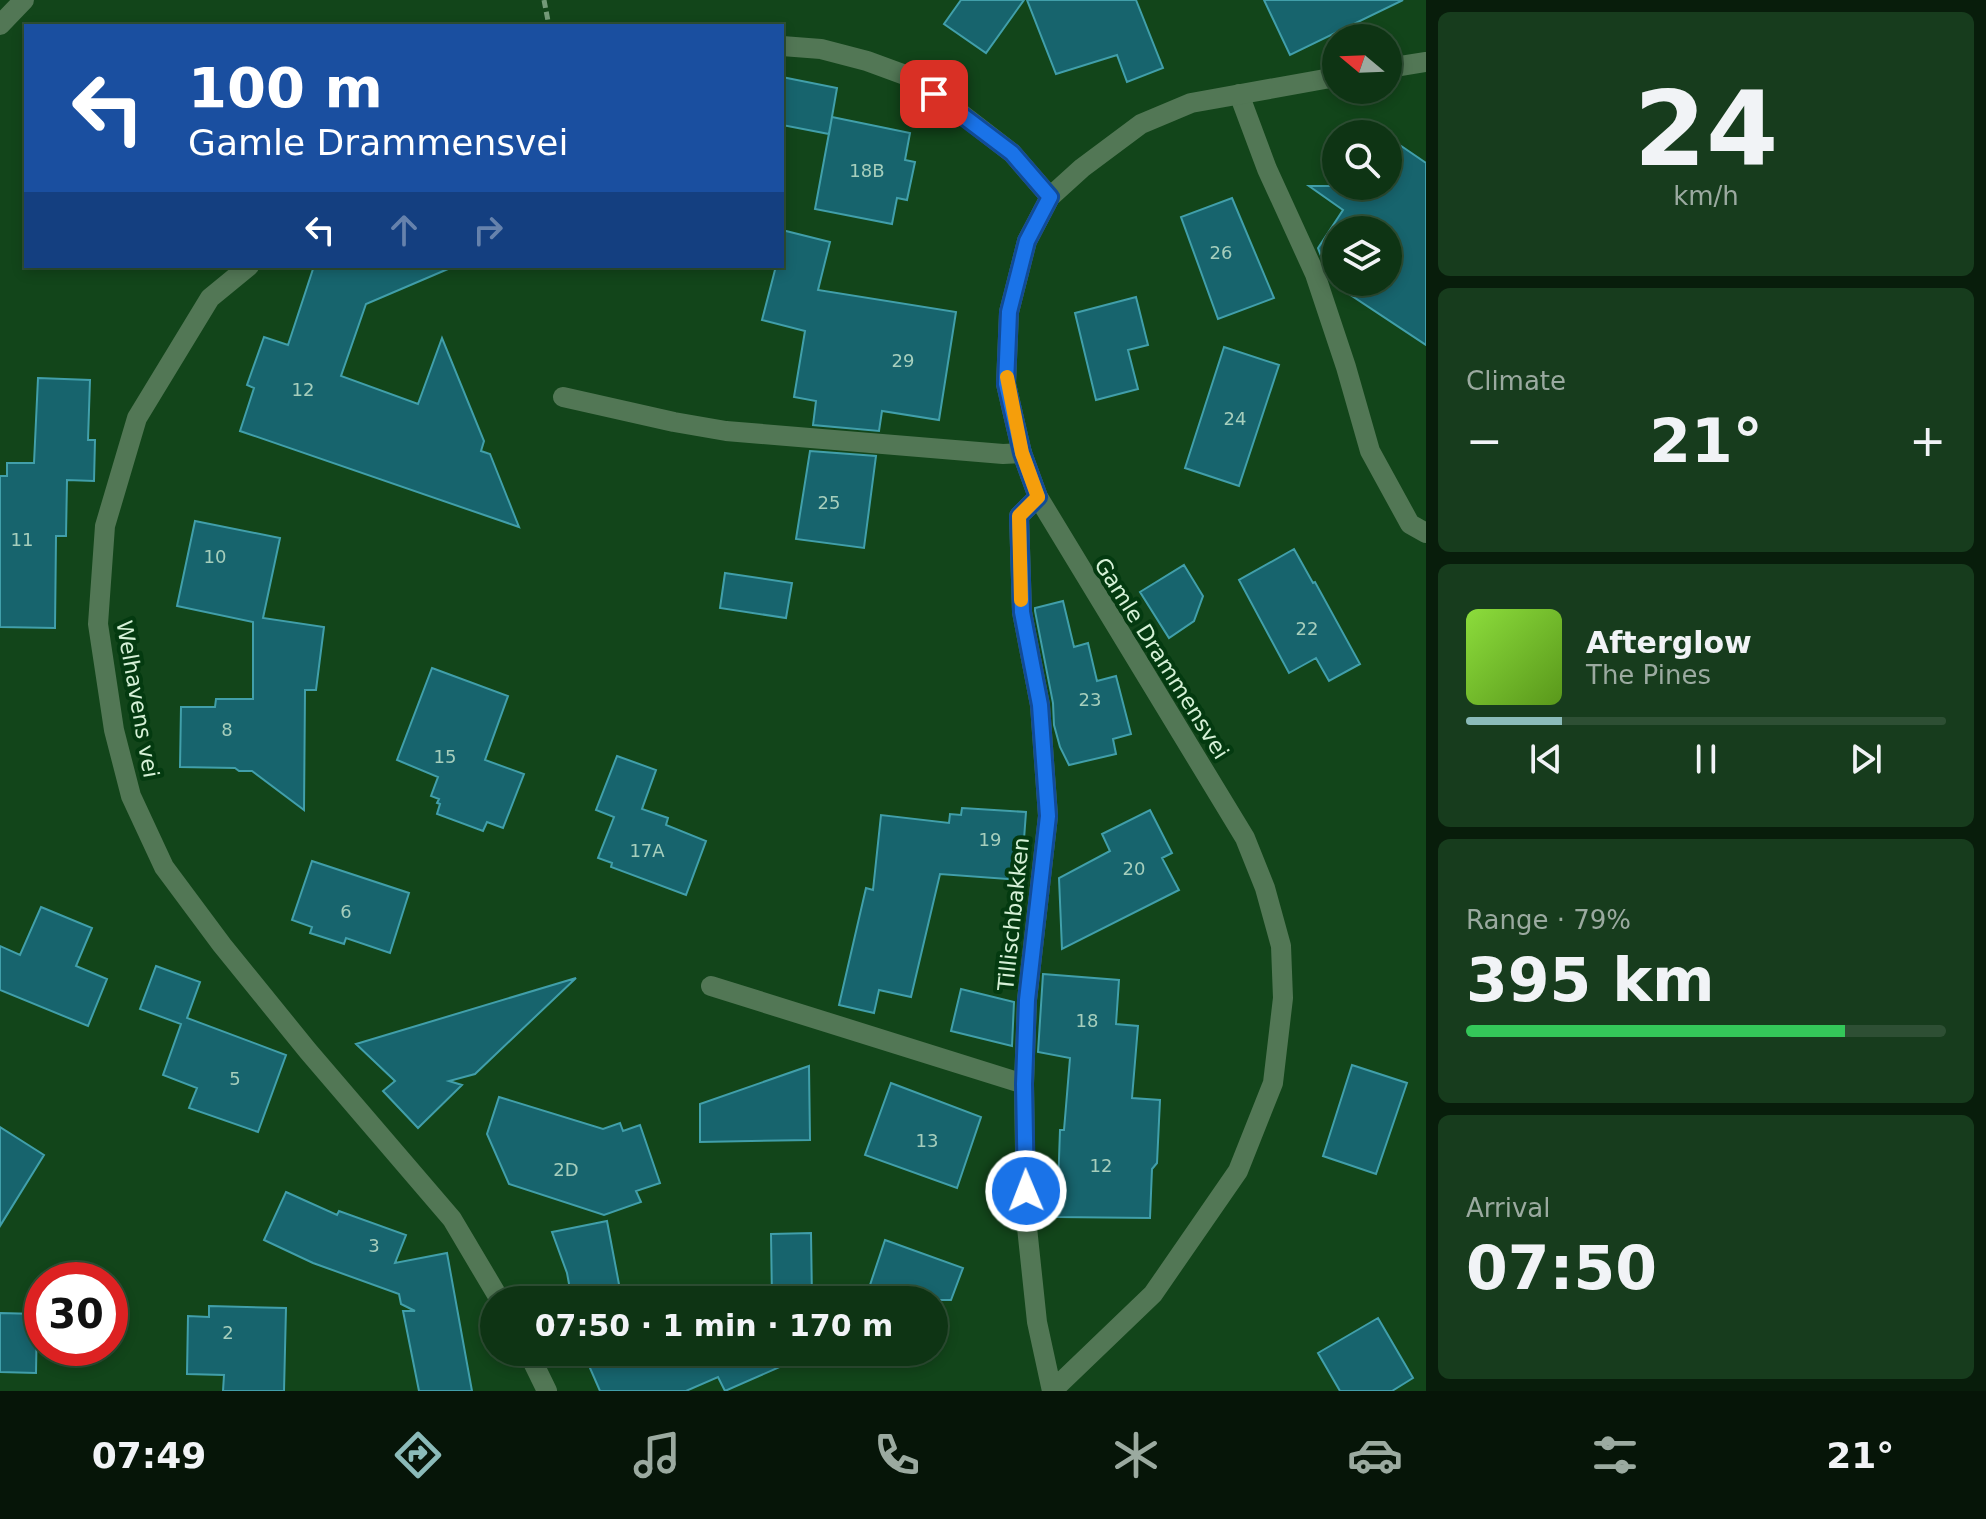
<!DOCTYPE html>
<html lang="en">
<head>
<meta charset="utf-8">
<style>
	body { margin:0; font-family:"DejaVu Sans",sans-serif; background:#173c1d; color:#f1f3f6; height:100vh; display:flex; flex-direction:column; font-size:30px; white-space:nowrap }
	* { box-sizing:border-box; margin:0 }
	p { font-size:26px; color:#9baaa0 }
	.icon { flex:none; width:44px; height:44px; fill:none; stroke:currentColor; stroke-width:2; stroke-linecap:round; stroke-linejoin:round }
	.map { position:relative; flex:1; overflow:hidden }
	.details { display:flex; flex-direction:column; gap:12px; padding:12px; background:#081d0b; width:560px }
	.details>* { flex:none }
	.banner { position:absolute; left:24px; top:24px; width:760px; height:244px; border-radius:0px; box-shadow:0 4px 12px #0003,0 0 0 2px #2e4f34; background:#1a4fa0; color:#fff; overflow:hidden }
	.needle { width:52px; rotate:289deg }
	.buttons { position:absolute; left:1322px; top:24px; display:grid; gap:16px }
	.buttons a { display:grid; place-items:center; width:80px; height:80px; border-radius:50%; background:#0e3414; box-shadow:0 4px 12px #0003,0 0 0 2px #2e4f34; font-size:40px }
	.speed { position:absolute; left:24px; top:1262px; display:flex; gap:16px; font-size:40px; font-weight:700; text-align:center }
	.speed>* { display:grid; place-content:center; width:104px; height:104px; border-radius:50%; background:#0e3414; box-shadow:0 4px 12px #0003,0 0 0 2px #2e4f34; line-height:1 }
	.speed .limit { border:12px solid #d22; background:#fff; color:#111 }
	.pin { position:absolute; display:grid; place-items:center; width:68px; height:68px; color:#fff; margin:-34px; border-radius:16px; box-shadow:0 4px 12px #0006 }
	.me { position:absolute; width:88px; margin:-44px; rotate:359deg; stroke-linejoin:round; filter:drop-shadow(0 0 6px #0008) }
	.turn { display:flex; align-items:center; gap:28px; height:168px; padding:0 32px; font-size:36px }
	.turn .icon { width:104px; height:104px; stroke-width:2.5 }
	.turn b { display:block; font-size:56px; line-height:68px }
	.lanes { display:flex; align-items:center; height:76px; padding:0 32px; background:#0003; justify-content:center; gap:40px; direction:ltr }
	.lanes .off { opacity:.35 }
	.big { font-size:60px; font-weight:700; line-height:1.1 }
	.details .card { flex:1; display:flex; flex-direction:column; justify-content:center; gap:12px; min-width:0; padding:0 28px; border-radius:12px; background:#173c1d }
	.details .dial { align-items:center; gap:0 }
	.dial b { font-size:104px; line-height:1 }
	.song { display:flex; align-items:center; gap:24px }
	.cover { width:96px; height:96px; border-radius:12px; background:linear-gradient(135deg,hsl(90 70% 55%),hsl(90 70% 35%)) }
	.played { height:8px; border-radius:4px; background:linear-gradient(90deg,#8bbbb9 20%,#2e4f34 20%) }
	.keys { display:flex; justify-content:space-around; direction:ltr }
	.heat { display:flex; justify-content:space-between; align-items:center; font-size:44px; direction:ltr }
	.charge { height:12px; border-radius:6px; background:linear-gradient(90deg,#34c759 79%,#2e4f34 0) }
	.trip { position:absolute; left:480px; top:1286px; width:468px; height:80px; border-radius:40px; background:#0e3414; box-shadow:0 4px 12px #0003,0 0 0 2px #2e4f34; font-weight:700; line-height:80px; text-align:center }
	.dock { display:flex; height:128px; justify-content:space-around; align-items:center; background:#061508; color:#9baaa0 }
	.dock .icon { width:56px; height:56px }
	.dock .current { color:#8bbbb9 }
	.dock b { font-size:36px; color:#f1f3f6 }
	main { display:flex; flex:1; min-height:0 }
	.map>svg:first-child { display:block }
</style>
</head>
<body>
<main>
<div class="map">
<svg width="1426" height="1391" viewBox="0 0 1426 1391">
	<rect width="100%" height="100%" fill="#12451a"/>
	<path fill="#17646d" stroke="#419faa" stroke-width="2" fill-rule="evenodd" d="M 961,0 L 1024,0 L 986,53 L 944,24 Z
		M 1027,0 L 1136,0 L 1163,68 L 1127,82 L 1117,55 L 1056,74 Z
		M 1264,0 L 1403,0 L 1290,55 Z
		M 782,77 L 837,88 L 829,134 L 782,125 Z
		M 832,117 L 910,133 L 905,160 L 915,162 L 907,200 L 897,198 L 892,224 L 815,209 Z
		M 1388,137 L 1426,163 L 1426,345 L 1331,282 L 1318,248 L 1343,210 L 1309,186 L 1388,186 ZM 1336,230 L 1388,230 L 1388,282 L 1336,282 Z
		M 1232,198 L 1274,298 L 1218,319 L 1181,217 Z
		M 782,230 L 830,242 L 818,290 L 956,312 L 939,420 L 882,411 L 879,431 L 813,425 L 816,401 L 794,397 L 805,331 L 762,320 L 776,266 L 782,266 Z
		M 314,266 L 455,266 L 366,304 L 341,376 L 418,404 L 442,338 L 484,441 L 481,451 L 490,454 L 519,527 L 240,431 L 254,388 L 247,385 L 264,337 L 288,345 Z
		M 1136,297 L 1148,345 L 1128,350 L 1138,389 L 1096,400 L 1075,313 Z
		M 1224,347 L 1279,365 L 1239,486 L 1185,468 Z
		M 38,378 L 90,380 L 88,440 L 95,440 L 94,481 L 67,480 L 66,536 L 56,536 L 55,628 L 0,627 L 0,476 L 7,476 L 7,463 L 34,463 Z
		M 810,451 L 876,456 L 864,548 L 796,539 Z
		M 195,521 L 280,538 L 263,618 L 324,627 L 316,690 L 305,690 L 304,810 L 252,771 L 239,771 L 235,768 L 180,767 L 181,707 L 215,707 L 216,699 L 253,699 L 253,622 L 177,606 Z
		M 1294,549 L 1313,583 L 1315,582 L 1360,664 L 1329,681 L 1316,658 L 1289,673 L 1239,580 Z
		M 1184,565 L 1203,596 L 1194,621 L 1169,638 L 1140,592 Z
		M 725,573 L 792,583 L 786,618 L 720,608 Z
		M 1063,601 L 1074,647 L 1088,643 L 1097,681 L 1116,676 L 1131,734 L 1113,739 L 1116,754 L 1069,765 L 1060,747 L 1054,725 L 1053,703 L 1035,611 L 1035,608 Z
		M 432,668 L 508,696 L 485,760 L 524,774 L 503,828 L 487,822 L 483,831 L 437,814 L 440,804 L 437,803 L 439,799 L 431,796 L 438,777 L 397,760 Z
		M 617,756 L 656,770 L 642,809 L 668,818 L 666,825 L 706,841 L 686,895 L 611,867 L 612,863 L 598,858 L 614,817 L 596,810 Z
		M 962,808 L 1026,812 L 1021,880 L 940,874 L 911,997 L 879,990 L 874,1013 L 839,1005 L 866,888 L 873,890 L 881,815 L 949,823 L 950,814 L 961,815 Z
		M 1150,810 L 1172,853 L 1162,858 L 1179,890 L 1062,949 L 1059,878 L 1110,851 L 1102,834 Z
		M 312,861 L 409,893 L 390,953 L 346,938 L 344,944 L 310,933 L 312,927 L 292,920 Z
		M 41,907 L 92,928 L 76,966 L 107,979 L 88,1026 L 0,990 L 0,946 L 20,955 Z
		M 156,966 L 200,982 L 187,1018 L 286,1055 L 258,1132 L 189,1108 L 197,1088 L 163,1075 L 181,1024 L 140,1009 Z
		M 1043,974 L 1119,980 L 1116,1024 L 1138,1026 L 1132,1098 L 1160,1100 L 1157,1163 L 1152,1169 L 1150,1218 L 1057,1217 L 1060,1130 L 1064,1130 L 1070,1058 L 1038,1052 Z
		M 576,978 L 475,1074 L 449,1081 L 462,1085 L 418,1128 L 383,1091 L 395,1081 L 356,1044 Z
		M 961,989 L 1014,1002 L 1012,1046 L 951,1031 Z
		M 1352,1065 L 1407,1083 L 1376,1174 L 1323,1156 Z
		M 809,1066 L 810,1140 L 700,1142 L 700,1104 Z
		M 891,1083 L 981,1117 L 957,1188 L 865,1155 Z
		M 499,1097 L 603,1129 L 620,1123 L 623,1131 L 640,1125 L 660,1183 L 636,1191 L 641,1202 L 604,1215 L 509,1184 L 487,1134 Z
		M 0,1127 L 44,1155 L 0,1226 Z
		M 286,1192 L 337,1215 L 339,1211 L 406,1235 L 395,1263 L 447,1253 L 472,1391 L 419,1391 L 403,1311 L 415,1311 L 401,1304 L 399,1294 L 313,1263 L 264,1240 Z
		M 607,1221 L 622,1300 L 572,1300 L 567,1273 L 552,1232 Z
		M 811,1233 L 812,1300 L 772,1300 L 771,1234 Z
		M 885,1240 L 963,1268 L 951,1300 L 865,1300 Z
		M 747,1287 L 753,1300 L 717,1300 Z
		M 209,1306 L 286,1308 L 284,1391 L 223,1391 L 224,1375 L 187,1374 L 188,1316 L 209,1317 Z
		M 0,1313 L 37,1314 L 36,1373 L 0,1372 Z
		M 1378,1318 L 1413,1378 L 1392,1391 L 1340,1391 L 1318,1353 Z
		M 583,1352 L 776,1352 L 782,1366 L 725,1391 L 718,1377 L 686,1391 L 600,1391 Z"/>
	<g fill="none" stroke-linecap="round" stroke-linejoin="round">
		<path stroke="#739a78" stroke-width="5" stroke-dasharray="8 4" stroke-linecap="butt" d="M 544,0 L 549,26"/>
		<path stroke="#527755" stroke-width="20" d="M 1239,94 L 1267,169 L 1315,274 L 1346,367 L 1370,451 L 1410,524 L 1426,533
			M 563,397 L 674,422 L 726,431 L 1003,454 L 1022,453
			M 711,986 L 1024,1084"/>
		<path stroke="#527755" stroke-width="20" d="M 0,25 L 24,0
			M 782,46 L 821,49 L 867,61 L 916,79 L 1012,153 L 1050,197
			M 1388,68 L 1426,62
			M 249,266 L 210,298 L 137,418 L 105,526 L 98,624 L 114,730 L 131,796 L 164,867 L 222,945 L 308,1051 L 452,1219 L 500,1300
			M 1038,497 L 1019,516 L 1022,612 L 1040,705 L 1048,816 L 1027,1000 L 1024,1084 L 1026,1218 L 1037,1322 L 1052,1391
			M 528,1352 L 547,1391
			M 1052,1391 L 1153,1294 L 1238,1171 L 1273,1083 L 1283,998 L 1281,946 L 1265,888 L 1245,838 L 1038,497 L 1022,453 L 1006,384 L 1009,312 L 1027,241 L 1050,197 L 1082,168 L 1141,124 L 1191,103 L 1336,77"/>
	</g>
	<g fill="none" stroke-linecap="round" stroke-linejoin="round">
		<g stroke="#114b97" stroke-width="20">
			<path id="route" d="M 934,94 L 1012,153 L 1050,197 L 1027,241 L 1009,312 L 1006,384 L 1022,453 L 1038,497 L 1019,516 L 1022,612 L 1040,705 L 1048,816 L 1027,1000 L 1024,1084 L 1026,1191"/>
		</g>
		<use href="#route" stroke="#1a73e8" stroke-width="14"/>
		<path stroke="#f59e0b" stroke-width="14" d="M 1007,377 L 1022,453 L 1038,497 L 1019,516 L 1021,600"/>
	</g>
	<g text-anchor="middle" stroke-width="8" stroke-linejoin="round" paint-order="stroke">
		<g font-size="18" fill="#a6cebc">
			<text x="867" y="177">18B</text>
			<text x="1221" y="259">26</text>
			<text x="903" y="367">29</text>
			<text x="303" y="396">12</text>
			<text x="1235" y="425">24</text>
			<text x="829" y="509">25</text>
			<text x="22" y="546">11</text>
			<text x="215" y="563">10</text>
			<text x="1307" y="635">22</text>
			<text x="1090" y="706">23</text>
			<text x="227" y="736">8</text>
			<text x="445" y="763">15</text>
			<text x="990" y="846">19</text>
			<text x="647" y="857">17A</text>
			<text x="1134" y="875">20</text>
			<text x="346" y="918">6</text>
			<text x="1087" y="1027">18</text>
			<text x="235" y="1085">5</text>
			<text x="927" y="1147">13</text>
			<text x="1101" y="1172">12</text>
			<text x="566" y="1176">2D</text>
			<text x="374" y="1252">3</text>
			<text x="228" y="1339">2</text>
		</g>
		<g font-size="22" fill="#d6f1d7" stroke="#043a10">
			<text transform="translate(1162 658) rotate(58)" y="8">Gamle Drammensvei</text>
			<text transform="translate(138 699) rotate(80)" y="8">Welhavens vei</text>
			<text transform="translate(1013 914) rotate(-84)" y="8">Tillischbakken</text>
		</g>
	</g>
</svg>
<div class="buttons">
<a><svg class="needle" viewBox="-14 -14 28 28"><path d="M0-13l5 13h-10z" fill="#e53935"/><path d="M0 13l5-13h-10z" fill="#9baaa0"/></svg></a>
<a><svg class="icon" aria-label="search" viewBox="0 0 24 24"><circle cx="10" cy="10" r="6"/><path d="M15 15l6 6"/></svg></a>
<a><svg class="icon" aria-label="layers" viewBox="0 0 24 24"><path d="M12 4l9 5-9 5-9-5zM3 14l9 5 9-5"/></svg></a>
</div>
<div class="speed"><div class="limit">30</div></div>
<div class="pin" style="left:934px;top:94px;background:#d93025"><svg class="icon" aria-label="arrive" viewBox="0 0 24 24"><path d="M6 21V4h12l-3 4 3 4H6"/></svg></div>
<svg class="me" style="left:1026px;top:1191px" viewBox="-20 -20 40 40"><circle r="17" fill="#1a73e8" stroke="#fff" stroke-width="3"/><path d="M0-11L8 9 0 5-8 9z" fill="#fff"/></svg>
<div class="trip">07:50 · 1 min · 170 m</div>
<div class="banner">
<div class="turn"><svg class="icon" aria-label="left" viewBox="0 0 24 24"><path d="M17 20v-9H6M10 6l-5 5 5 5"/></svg><div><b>100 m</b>Gamle Drammensvei</div></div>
<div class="lanes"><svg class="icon" aria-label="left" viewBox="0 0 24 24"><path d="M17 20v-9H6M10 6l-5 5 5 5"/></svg><svg class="icon off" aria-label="ahead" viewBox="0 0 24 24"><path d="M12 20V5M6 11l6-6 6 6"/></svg><svg class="icon off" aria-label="right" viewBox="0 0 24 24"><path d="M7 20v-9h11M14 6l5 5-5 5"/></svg></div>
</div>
</div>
<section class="details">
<div class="card dial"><b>24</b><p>km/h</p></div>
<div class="card"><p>Climate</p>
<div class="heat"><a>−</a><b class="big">21°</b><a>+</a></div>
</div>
<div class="card">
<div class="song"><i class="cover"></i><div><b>Afterglow</b><p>The Pines</p></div></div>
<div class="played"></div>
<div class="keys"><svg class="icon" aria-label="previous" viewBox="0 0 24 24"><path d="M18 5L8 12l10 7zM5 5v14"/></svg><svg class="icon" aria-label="pause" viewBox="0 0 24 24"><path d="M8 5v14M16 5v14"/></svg><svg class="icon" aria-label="next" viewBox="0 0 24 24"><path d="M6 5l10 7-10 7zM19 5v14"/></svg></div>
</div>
<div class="card"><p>Range · 79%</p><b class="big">395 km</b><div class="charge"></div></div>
<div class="card"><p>Arrival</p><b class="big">07:50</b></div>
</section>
</main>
<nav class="dock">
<b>07:49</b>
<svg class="icon current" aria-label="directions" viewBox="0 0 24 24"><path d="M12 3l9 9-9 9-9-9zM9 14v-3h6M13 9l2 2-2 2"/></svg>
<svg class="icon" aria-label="music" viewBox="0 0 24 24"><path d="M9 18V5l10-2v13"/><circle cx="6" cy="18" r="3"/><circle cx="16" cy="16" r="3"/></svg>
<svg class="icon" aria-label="phone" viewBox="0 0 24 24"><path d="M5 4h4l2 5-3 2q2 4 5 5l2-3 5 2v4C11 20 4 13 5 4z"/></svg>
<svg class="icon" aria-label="climate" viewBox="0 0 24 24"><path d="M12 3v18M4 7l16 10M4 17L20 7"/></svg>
<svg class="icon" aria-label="car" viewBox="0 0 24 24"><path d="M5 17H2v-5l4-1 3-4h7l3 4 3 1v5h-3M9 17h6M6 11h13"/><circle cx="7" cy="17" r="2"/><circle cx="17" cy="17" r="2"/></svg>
<svg class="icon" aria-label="filters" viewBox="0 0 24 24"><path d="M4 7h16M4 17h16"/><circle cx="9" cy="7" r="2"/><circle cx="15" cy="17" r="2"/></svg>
<b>21°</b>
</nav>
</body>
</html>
